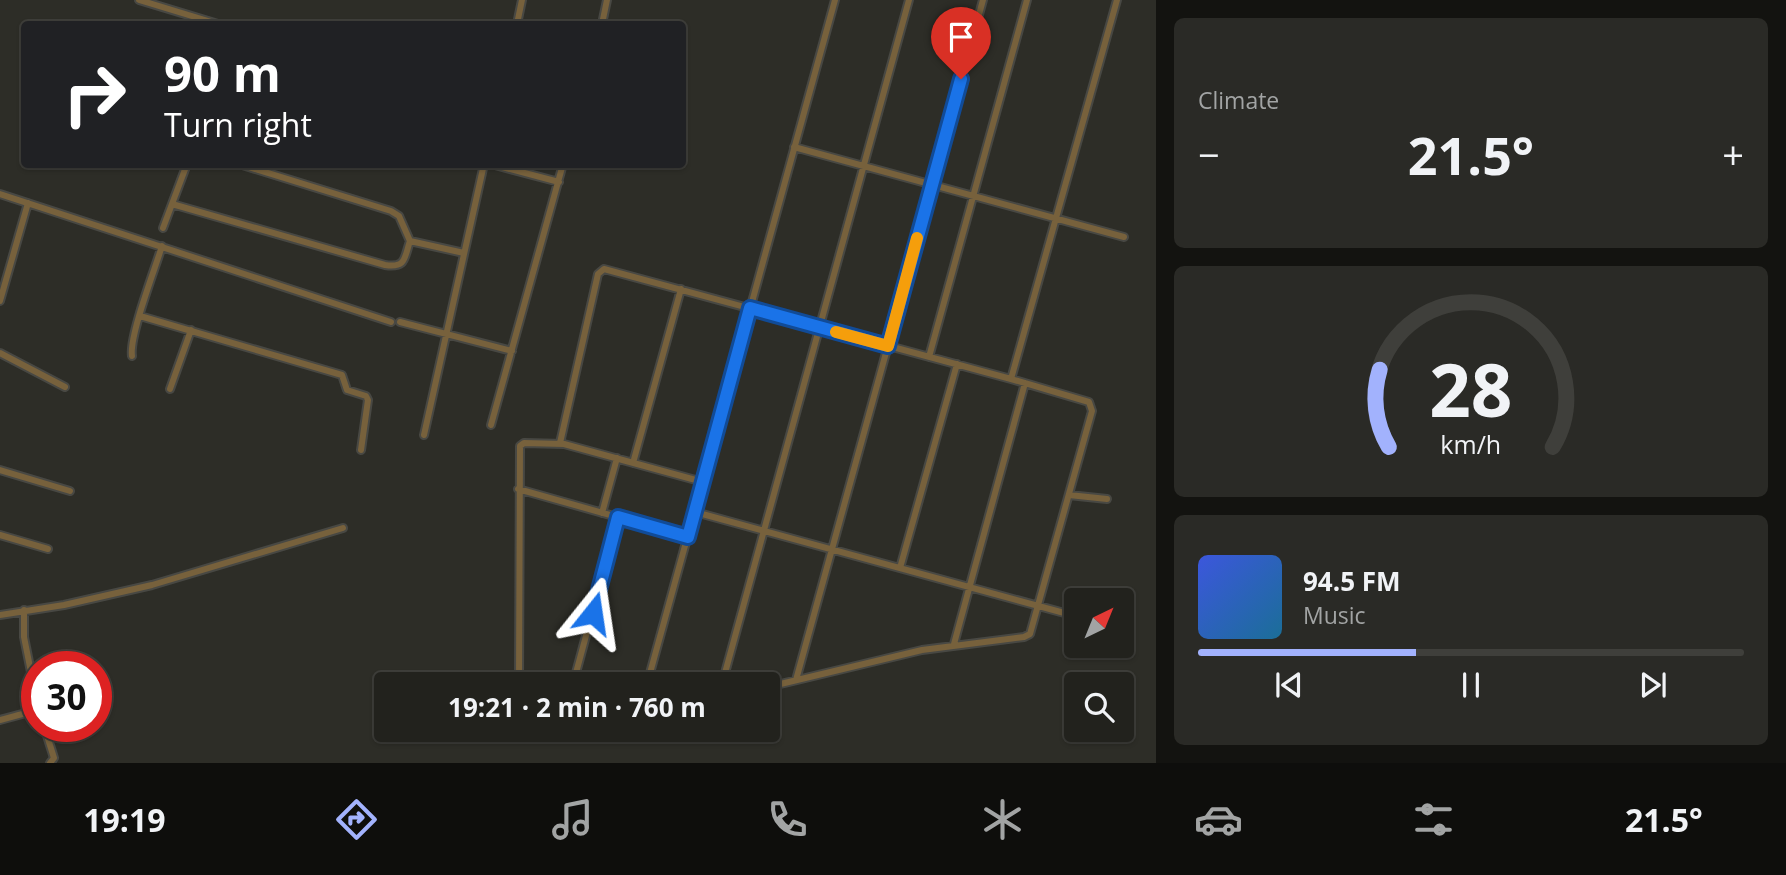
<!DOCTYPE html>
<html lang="en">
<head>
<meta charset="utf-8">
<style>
	body { margin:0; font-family:"Open Sans",sans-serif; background:#2a2a26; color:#f1f3f6; height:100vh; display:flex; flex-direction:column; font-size:26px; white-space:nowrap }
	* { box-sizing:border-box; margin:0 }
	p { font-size:23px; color:#a2a4a4 }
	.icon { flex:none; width:38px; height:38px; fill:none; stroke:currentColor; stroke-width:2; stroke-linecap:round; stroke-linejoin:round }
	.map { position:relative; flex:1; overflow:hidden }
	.panel { display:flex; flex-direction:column; gap:18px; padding:18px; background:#131310; width:630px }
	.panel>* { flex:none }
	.hud { position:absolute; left:21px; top:21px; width:665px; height:147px; border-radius:7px; box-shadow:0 2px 5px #0004,0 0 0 2px #3f3f3b; background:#202124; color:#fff; overflow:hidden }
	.needle { width:46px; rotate:43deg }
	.controls { position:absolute; left:1064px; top:588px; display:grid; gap:14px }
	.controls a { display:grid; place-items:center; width:70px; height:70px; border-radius:7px; background:#22221d; box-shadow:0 2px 5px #0004,0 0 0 2px #3f3f3b; font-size:35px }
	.speed { position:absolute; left:21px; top:651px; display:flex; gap:14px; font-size:35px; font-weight:700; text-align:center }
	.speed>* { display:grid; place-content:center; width:91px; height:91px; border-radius:50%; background:#22221d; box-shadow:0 2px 5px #0004,0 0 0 2px #3f3f3b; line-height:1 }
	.speed .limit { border:10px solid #d22; background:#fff; color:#111 }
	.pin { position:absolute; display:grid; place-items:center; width:60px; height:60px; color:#fff; margin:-72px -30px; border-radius:50% 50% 50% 0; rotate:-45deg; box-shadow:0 0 7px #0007 }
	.pin .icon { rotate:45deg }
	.me { position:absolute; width:77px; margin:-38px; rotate:15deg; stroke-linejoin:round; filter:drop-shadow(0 0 5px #0008) }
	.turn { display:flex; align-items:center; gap:24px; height:147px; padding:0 28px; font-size:32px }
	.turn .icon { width:91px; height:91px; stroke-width:2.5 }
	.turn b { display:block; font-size:49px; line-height:60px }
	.big { font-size:52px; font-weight:700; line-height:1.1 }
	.panel .widget { flex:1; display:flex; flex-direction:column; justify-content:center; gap:10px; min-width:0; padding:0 24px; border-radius:10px; background:#2a2a26 }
	.panel .dial { align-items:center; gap:0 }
	.dial svg { height:182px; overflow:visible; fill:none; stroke:#3f3f3b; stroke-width:7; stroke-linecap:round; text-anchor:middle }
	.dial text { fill:#f1f3f6; stroke:none }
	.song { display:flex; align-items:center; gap:21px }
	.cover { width:84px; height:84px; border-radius:10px; background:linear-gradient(135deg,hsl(230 70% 55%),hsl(200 70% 35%)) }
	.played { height:7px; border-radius:4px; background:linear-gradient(90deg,#a2b2fd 40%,#3f3f3b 40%) }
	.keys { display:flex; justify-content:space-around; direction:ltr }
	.heat { display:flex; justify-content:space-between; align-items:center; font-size:38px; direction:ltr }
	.trip { position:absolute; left:374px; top:672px; width:406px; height:70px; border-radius:7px; background:#22221d; box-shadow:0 2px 5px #0004,0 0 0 2px #3f3f3b; font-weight:700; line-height:70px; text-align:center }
	.dock { display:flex; height:112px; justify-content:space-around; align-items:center; background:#0e0e0c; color:#a2a4a4 }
	.dock .icon { width:49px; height:49px }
	.dock .current { color:#a2b2fd }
	.dock b { font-size:32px; color:#f1f3f6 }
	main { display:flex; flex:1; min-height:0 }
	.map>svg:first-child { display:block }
</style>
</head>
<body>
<main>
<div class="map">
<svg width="1156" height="763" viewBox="0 0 1156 763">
	<rect width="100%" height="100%" fill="#2d2d27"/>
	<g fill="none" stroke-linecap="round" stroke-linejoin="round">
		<g stroke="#484843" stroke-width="10">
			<path id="street" d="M 139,0 L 218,24
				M 517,24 L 522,0
				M 602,24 L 607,0
				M 794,147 L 1124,237
				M 239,164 L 391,211 L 399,216 L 410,241 L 464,253
				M 491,164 L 559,182
				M 0,194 L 391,322
				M 172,204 L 385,265 C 406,268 404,259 410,241
				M 163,228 L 187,164
				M 0,301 L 28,203
				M 140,316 L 342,375 L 347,390 L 366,396 L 368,400 L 361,450
				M 400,322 L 512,351
				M 0,353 L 65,387
				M 132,356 C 129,336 155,269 162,246
				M 929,357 L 1027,0
				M 1011,379 L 1117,0
				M 170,389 L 191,330
				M 491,425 L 563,164
				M 424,435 L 484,164
				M 560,443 L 598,274 L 604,269 L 1011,379 L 1089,402 L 1092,411 L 1030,634 L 1024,637 L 922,650 L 768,687
				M 633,463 L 681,289
				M 0,470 L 70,491
				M 518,489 L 688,537
				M 1069,495 L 1107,499
				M 695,512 L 1068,614
				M 602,513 L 617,458
				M 0,535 L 48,549
				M 900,568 L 957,364
				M 24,610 L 24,637 L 37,702
				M 0,615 L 64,605 L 152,585 L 343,528
				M 954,644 L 1025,383
				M 796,680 L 983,0
				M 519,684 L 520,446 L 524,443 L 564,444 L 703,482
				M 573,684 L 618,517
				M 647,684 L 835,0
				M 722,684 L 909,0
				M 0,720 L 37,710
				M 44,726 L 54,758 L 50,763"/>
		</g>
		<use href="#street" stroke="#77613c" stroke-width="6"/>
	</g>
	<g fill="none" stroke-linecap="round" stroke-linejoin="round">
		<g stroke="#114b97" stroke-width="18">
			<path id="route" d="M 593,613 L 618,517 L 688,537 L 750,308 L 888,346 L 961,79"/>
		</g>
		<use href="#route" stroke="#1a73e8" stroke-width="12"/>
		<path stroke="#f59e0b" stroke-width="12" d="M 836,332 L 888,346 L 917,238"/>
	</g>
</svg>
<div class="controls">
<a><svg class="needle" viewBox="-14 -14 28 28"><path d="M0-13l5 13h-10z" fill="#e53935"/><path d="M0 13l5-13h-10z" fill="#a2a4a4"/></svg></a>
<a><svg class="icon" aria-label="search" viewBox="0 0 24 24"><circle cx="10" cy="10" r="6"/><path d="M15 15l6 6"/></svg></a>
</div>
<div class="speed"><div class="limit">30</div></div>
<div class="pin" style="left:961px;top:79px;background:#d93025"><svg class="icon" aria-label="arrive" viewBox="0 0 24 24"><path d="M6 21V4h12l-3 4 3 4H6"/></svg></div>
<svg class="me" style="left:593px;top:613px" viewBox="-20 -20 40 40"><path d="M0-17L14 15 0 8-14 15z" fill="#1a73e8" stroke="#fff" stroke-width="4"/></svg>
<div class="trip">19:21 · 2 min · 760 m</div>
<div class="hud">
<div class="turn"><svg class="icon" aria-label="right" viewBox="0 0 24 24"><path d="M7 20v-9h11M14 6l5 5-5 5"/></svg><div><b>90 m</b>Turn right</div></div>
</div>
</div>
<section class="panel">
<div class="widget"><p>Climate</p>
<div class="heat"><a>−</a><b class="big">21.5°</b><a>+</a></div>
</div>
<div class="widget dial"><svg viewBox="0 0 100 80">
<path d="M14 69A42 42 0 1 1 86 69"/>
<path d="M14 69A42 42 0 0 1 10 35" stroke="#a2b2fd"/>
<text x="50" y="56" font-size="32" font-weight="700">28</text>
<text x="50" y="72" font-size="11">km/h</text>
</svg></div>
<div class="widget">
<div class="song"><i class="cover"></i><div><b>94.5 FM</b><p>Music</p></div></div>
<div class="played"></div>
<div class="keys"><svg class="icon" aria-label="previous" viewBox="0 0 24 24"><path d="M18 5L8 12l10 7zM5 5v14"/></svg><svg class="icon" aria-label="pause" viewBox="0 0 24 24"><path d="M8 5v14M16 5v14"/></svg><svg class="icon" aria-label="next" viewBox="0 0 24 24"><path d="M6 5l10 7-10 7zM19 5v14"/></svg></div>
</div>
</section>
</main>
<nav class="dock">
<b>19:19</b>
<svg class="icon current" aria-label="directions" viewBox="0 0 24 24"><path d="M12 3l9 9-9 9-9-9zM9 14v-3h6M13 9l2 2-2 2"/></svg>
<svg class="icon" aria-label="music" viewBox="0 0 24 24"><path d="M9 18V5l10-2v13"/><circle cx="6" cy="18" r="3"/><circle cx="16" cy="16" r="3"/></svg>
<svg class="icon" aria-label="phone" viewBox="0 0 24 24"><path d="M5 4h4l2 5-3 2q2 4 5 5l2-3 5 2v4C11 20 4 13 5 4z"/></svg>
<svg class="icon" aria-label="climate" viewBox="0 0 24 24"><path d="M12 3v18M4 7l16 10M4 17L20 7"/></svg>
<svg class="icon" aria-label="car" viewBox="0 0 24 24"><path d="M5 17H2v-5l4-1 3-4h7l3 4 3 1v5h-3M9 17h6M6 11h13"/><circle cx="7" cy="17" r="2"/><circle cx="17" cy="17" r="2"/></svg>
<svg class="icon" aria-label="filters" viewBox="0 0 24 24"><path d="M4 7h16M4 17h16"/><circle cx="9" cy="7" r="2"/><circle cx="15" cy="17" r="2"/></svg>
<b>21.5°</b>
</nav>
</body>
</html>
